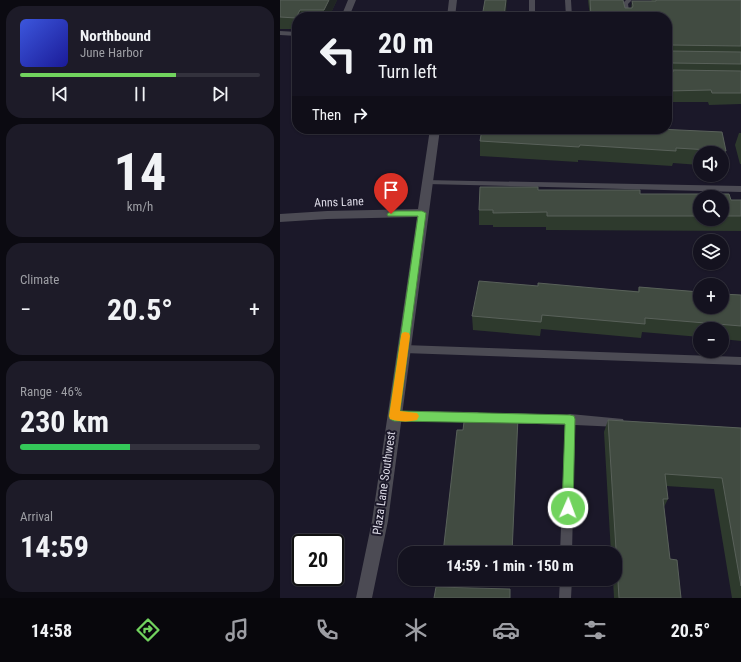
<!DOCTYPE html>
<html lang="en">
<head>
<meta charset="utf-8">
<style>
	body { margin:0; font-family:"Roboto Condensed",sans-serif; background:#1d1b28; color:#f1f3f6; height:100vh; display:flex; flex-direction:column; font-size:15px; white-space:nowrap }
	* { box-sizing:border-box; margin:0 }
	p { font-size:13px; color:#9d9ea4 }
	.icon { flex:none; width:22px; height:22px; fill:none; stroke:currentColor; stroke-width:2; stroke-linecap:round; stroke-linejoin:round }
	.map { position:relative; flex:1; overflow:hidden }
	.panel { display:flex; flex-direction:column; gap:6px; padding:6px; background:#0b0a11; width:280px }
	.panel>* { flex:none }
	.hud { position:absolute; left:12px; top:12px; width:380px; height:122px; border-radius:16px; box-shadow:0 1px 3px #0004,0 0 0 1px #33323d; background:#14121f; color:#f1f3f6; overflow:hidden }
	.buttons { position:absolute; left:413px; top:146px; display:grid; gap:8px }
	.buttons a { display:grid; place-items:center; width:36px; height:36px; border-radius:50%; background:#14121f; box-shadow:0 1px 3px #0004,0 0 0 1px #33323d; font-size:20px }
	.speed { position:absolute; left:12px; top:534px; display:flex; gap:8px; font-size:20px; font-weight:700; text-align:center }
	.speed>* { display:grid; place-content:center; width:52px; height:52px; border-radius:50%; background:#14121f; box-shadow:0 1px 3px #0004,0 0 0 1px #33323d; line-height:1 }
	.speed .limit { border:2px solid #111; border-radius:6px; background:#fff; color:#111 }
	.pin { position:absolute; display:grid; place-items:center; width:34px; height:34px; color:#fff; margin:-41px -17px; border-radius:50% 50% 50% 0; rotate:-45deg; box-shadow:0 0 4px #0007 }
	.pin .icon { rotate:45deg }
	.me { position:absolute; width:44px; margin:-22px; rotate:2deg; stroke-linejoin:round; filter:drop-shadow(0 0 3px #0008) }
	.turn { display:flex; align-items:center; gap:14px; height:84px; padding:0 20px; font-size:18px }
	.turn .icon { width:52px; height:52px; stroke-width:2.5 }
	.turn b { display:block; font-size:28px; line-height:34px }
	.then { display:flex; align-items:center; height:38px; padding:0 20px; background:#0003; gap:8px; font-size:15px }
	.big { font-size:30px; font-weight:700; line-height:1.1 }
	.panel .widget { flex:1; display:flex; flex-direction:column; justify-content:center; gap:6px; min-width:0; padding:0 14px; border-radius:16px; background:#1d1b28 }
	.panel .dial { align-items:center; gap:0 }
	.dial b { font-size:52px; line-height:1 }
	.song { display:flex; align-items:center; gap:12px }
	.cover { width:48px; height:48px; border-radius:6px; background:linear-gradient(135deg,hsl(230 70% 55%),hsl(240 70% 35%)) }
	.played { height:4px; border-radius:2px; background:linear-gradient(90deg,#71d35e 65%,#33323d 65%) }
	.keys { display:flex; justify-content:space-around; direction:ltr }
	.heat { display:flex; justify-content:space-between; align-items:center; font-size:22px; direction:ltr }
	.charge { height:6px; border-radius:3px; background:linear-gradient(90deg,#34c759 46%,#33323d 0) }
	.trip { position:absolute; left:118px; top:546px; width:224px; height:40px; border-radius:16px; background:#14121f; box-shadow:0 1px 3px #0004,0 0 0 1px #33323d; font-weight:700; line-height:40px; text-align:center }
	.tab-bar { display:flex; height:64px; justify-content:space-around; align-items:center; background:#08070c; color:#9d9ea4 }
	.tab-bar .icon { width:28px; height:28px }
	.tab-bar .active { color:#71d35e }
	.tab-bar b { font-size:18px; color:#f1f3f6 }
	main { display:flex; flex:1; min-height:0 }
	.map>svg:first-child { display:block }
</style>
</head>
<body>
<main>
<section class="panel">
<div class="widget">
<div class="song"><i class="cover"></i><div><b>Northbound</b><p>June Harbor</p></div></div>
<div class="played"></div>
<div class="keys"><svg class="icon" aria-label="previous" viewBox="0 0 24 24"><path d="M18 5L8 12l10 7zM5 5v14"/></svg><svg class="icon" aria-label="pause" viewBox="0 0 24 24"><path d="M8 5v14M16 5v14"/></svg><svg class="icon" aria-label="next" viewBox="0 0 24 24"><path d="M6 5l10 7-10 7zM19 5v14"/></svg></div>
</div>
<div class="widget dial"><b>14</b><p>km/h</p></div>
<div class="widget"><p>Climate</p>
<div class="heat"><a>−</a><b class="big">20.5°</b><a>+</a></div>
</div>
<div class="widget"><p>Range · 46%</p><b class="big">230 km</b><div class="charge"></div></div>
<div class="widget"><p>Arrival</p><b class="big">14:59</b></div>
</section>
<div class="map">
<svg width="461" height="598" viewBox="0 0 461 598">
	<rect width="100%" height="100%" fill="#1b1829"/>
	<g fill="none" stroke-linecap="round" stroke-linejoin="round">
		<path fill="#4c4b54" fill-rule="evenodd" d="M 249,0 L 255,0 L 255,17 L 249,17 Z
			M 285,0 L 291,0 L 292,17 L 286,17 Z
			M 346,0 L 352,0 L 348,4 L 350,17 L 344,17 L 342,4 Z
			M 144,180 L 461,186 L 461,192 L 147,184 L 143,182 Z
			M 124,345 L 461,357 L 461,365 L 124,353 L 121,352 L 119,349 L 121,346 Z
			M 114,411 L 197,412 L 201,414 L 202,417 L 201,420 L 197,422 L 114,421 L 110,419 L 109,416 L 110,413 Z
			M 228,413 L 287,415 L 290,414 L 343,419 L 344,422 L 343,425 L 339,427 L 295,425 L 292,553 L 280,553 L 285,425 L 228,423 L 224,421 L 223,418 L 224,415 Z
			M 280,579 L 292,579 L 291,598 L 279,598 Z"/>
		<path fill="#4c4b54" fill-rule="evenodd" d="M 68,0 L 76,0 L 69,17 L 61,17 Z
			M 169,0 L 177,0 L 175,17 L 167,17 Z
			M 0,31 L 17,32 L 17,36 L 0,35 Z
			M 150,129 L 160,129 L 108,521 L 92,598 L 76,598 L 92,521 L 137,217 L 47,219 L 0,222 L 0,214 L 47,211 L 138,209 Z"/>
	</g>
	<path fill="#2e3a2d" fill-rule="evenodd" d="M 0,0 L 57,0 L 49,17 L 17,17 L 17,29 L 0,29 Z
		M 308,0 L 336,0 L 345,8 L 351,8 L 352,1 L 372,1 L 371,0 L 461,0 L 461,104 L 429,105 L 428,102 L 387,102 L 387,72 L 388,72 L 387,65 L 387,59 L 388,56 L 387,56 L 387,17 L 310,17 Z
		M 202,129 L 446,151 L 442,163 L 442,153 L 420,153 L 420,165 L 393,163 L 392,166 L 298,160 L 298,162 L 200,156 L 200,141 Z
		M 459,133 L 461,133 L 461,164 L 460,164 L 455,145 Z
		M 200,187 L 258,187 L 258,190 L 360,190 L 360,194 L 449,194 L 451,200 L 461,200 L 461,231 L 266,230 L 266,227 L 213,227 L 213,225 L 199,225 L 199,210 ZM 420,197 L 442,197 L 442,219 L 420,219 Z
		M 258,286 L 358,291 L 359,287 L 461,295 L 461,341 L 442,339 L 442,329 L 420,329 L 420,337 L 362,332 L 361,338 L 261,329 L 260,336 L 193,330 L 192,316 Z
		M 328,420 L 461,428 L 461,598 L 452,598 L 434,489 L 386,486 L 388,499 L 384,507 L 390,559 L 401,598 L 334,598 L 333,579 L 335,579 L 335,553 L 331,553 L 324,432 Z"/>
	<path fill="#1f2523" d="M 49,0 L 57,0 L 49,17 L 46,17 L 44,10 Z
		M 226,0 L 227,0 L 226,17 L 224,17 Z
		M 20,10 L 22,17 L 17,17 L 17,21 L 16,18 Z"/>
	<path fill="#414b41" stroke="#59615a" d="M 0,0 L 49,0 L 44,10 L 20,10 L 16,18 L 0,17 Z
		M 205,0 L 226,0 L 224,17 L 202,17 Z
		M 310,0 L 343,0 L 345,8 L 352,8 L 353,6 L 352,1 L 376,1 L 376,0 L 461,0 L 461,46 L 389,45 L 388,47 L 387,43 L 387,17 L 311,17 Z
		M 389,51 L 461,52 L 461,64 L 391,63 Z
		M 393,70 L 461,71 L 461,93 L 432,93 L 431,90 L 387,91 L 387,72 L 393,72 Z
		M 202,129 L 378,129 L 442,132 L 446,151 L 396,148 L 396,151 L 300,145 L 299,147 L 200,141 Z
		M 200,187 L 258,187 L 258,190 L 360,190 L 360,194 L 449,194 L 451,200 L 461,200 L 461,216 L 442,216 L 442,197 L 420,197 L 420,216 L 267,216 L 267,212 L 213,213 L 213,210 L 199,210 Z
		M 199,281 L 258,286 L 258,283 L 359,292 L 359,287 L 420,292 L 420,307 L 442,307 L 442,294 L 461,295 L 461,326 L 365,318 L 365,324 L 262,315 L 261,322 L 192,316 Z
		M 185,414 L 238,417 L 232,553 L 163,553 L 177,430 L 183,430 Z
		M 328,420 L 461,428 L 461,586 L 442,478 L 385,474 L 388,499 L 383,499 L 390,559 L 397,560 L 401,598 L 339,598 Z
		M 156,587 L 230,589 L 230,598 L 154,598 Z"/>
	<path fill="#71d35e" stroke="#49893d" d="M 111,211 L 142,211 L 146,213 L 120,411 L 290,415 L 294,416 L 295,419 L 293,508 L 292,513 L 288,514 L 283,513 L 282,508 L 285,424 L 114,421 L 110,419 L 109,416 L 138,216 L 108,216 L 107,214 Z"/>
	<path fill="#f59e0b" d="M 125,332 L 129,333 L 130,336 L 120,411 L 137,413 L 139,416 L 137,420 C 130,422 118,422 110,419 L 109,416 L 121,336 L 122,333 Z"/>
	<g text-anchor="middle" stroke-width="4" stroke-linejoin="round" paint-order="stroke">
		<g font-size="12" fill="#dbd9e5" stroke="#1b1829">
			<text transform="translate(59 202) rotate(-2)" y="4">Anns Lane</text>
			<text transform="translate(104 483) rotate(-82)" y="4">Plaza Lane Southwest</text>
		</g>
	</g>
</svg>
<div class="buttons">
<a><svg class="icon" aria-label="sound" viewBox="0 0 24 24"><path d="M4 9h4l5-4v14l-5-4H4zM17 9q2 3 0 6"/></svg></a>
<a><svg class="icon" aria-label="search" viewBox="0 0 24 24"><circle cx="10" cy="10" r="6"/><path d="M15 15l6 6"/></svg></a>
<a><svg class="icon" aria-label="layers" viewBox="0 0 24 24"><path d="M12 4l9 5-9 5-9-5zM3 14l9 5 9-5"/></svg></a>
<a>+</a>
<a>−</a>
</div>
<div class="speed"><div class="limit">20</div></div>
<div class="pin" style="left:111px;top:214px;background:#d93025"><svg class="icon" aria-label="arrive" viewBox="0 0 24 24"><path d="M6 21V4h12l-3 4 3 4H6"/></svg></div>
<svg class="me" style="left:288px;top:508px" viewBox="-20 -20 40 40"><circle r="17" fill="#71d35e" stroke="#fff" stroke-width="3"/><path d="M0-11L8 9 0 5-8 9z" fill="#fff"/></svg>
<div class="trip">14:59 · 1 min · 150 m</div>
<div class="hud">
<div class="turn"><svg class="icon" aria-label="left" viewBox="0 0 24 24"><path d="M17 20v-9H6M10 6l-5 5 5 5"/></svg><div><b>20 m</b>Turn left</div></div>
<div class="then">Then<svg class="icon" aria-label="right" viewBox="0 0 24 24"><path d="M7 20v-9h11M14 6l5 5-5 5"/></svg></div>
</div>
</div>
</main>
<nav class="tab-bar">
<b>14:58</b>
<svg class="icon active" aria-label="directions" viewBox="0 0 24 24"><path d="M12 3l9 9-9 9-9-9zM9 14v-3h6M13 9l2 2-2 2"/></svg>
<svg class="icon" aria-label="music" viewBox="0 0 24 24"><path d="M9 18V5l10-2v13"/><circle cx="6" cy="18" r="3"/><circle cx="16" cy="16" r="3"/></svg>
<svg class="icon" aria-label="phone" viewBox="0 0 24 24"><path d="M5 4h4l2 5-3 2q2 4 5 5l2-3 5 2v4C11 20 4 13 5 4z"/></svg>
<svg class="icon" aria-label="climate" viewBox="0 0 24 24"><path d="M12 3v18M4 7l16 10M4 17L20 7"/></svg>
<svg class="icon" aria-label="car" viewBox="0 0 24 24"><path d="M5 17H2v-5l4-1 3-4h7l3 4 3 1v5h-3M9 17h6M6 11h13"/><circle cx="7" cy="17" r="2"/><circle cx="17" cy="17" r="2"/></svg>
<svg class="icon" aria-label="filters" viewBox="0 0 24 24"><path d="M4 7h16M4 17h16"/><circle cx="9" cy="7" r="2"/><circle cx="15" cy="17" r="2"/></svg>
<b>20.5°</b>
</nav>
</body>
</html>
